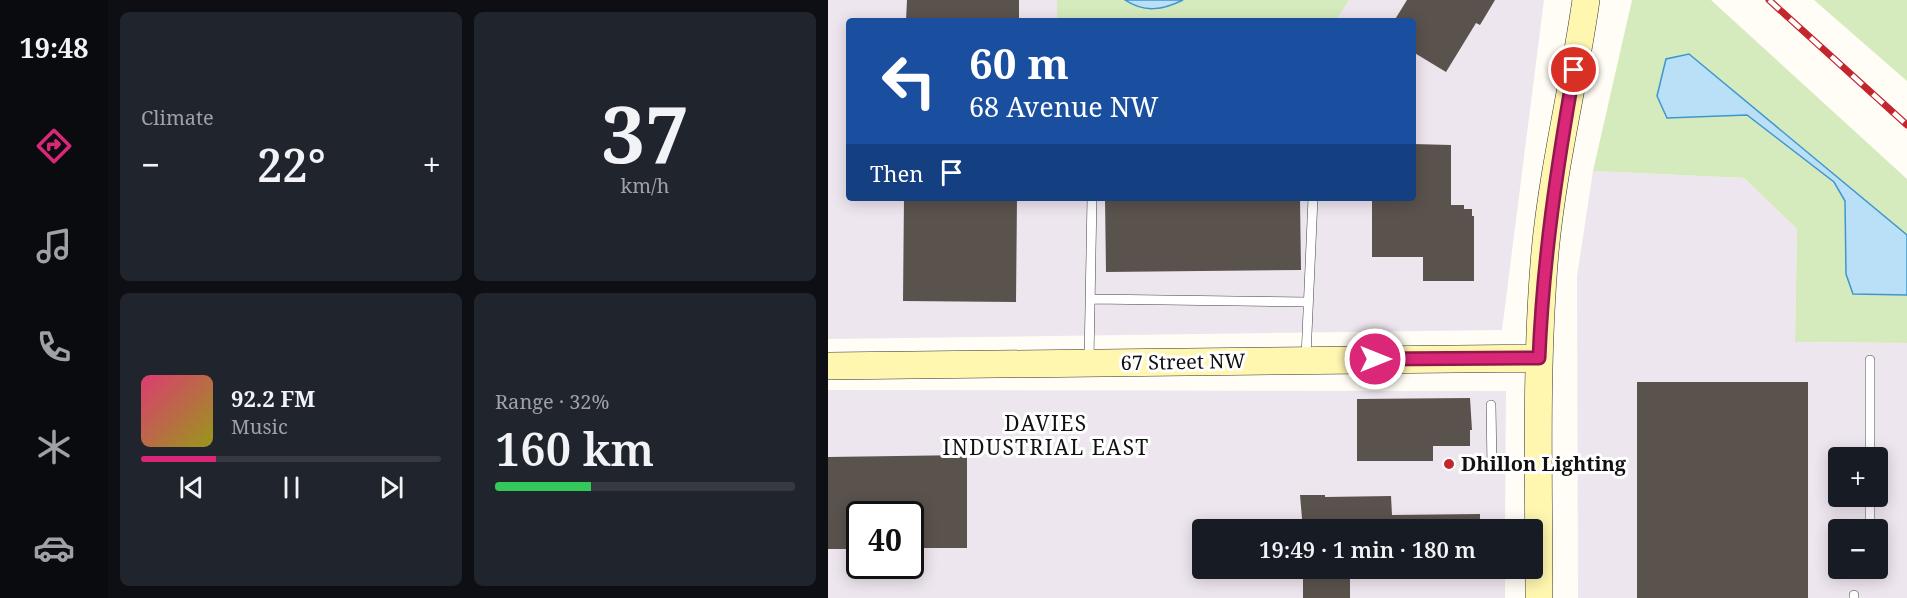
<!DOCTYPE html>
<html lang="en">
<head>
<meta charset="utf-8">
<style>
	body { margin:0; font-family:"Noto Serif",serif; background:#20242c; color:#f1f3f6; height:100vh; display:flex; flex-direction:column; font-size:22px; white-space:nowrap }
	* { box-sizing:border-box; margin:0 }
	p { font-size:20px; color:#9ea1a6 }
	.icon { flex:none; width:33px; height:33px; fill:none; stroke:currentColor; stroke-width:2; stroke-linecap:round; stroke-linejoin:round }
	.map { position:relative; flex:1; overflow:hidden }
	.drawer { display:flex; flex-direction:column; gap:12px; padding:12px; background:#0d0f14; width:720px }
	.drawer>* { flex:none }
	.top-card { position:absolute; left:18px; top:18px; width:570px; height:183px; border-radius:6px; box-shadow:0 3px 15px #0003; background:#1a4fa0; color:#fff; overflow:hidden }
	.fabs { position:absolute; left:1000px; top:447px; display:grid; gap:12px }
	.fabs a { display:grid; place-items:center; width:60px; height:60px; border-radius:6px; background:#171b24; box-shadow:0 3px 15px #0003; font-size:30px }
	.speed { position:absolute; left:18px; top:501px; display:flex; gap:12px; font-size:30px; font-weight:700; text-align:center }
	.speed>* { display:grid; place-content:center; width:78px; height:78px; border-radius:50%; background:#171b24; box-shadow:0 3px 15px #0003; line-height:1 }
	.speed .limit { border:3px solid #111; border-radius:9px; background:#fff; color:#111 }
	.pin { position:absolute; display:grid; place-items:center; width:51px; height:51px; color:#fff; margin:-26px; border:3px solid #fff; border-radius:50%; box-shadow:0 2px 6px #0007 }
	.me { position:absolute; width:66px; margin:-33px; rotate:90deg; stroke-linejoin:round; filter:drop-shadow(0 0 4px #0008) }
	.turn { display:flex; align-items:center; gap:21px; height:126px; padding:0 24px; font-size:27px }
	.turn .icon { width:78px; height:78px; stroke-width:2.5 }
	.turn b { display:block; font-size:42px; line-height:51px }
	.then { display:flex; align-items:center; height:57px; padding:0 24px; background:#0003; gap:12px; font-size:22px }
	.big { font-size:45px; font-weight:600; line-height:1.1 }
	.drawer .tile { flex:1; display:flex; flex-direction:column; justify-content:center; gap:9px; min-width:0; padding:0 21px; border-radius:9px; background:#20242c }
	.drawer .dial { align-items:center; gap:0 }
	.dial b { font-size:78px; line-height:1 }
	.song { display:flex; align-items:center; gap:18px }
	.cover { width:72px; height:72px; border-radius:9px; background:linear-gradient(135deg,hsl(340 70% 55%),hsl(60 70% 35%)) }
	.played { height:6px; border-radius:3px; background:linear-gradient(90deg,#db2777 25%,#363941 25%) }
	.keys { display:flex; justify-content:space-around; direction:ltr }
	.heat { display:flex; justify-content:space-between; align-items:center; font-size:33px; direction:ltr }
	.charge { height:9px; border-radius:4px; background:linear-gradient(90deg,#34c759 32%,#363941 0) }
	.drawer .tiles { flex:1; display:grid; gap:12px; grid-template-columns:repeat(2,1fr) }
	.trip { position:absolute; left:364px; top:519px; width:351px; height:60px; border-radius:6px; background:#171b24; box-shadow:0 3px 15px #0003; font-weight:600; line-height:60px; text-align:center }
	main { display:flex; flex:1; min-height:0 }
	.dock { display:flex; flex-direction:column; width:108px; justify-content:space-around; align-items:center; background:#090b0e; color:#9ea1a6 }
	.dock .icon { width:42px; height:42px }
	.dock .selected { color:#db2777 }
	.dock b { font-size:27px; color:#f1f3f6 }
	.map>svg:first-child { display:block }
</style>
</head>
<body>
<main>
<nav class="dock">
<b>19:48</b>
<svg class="icon selected" aria-label="directions" viewBox="0 0 24 24"><path d="M12 3l9 9-9 9-9-9zM9 14v-3h6M13 9l2 2-2 2"/></svg>
<svg class="icon" aria-label="music" viewBox="0 0 24 24"><path d="M9 18V5l10-2v13"/><circle cx="6" cy="18" r="3"/><circle cx="16" cy="16" r="3"/></svg>
<svg class="icon" aria-label="phone" viewBox="0 0 24 24"><path d="M5 4h4l2 5-3 2q2 4 5 5l2-3 5 2v4C11 20 4 13 5 4z"/></svg>
<svg class="icon" aria-label="climate" viewBox="0 0 24 24"><path d="M12 3v18M4 7l16 10M4 17L20 7"/></svg>
<svg class="icon" aria-label="car" viewBox="0 0 24 24"><path d="M5 17H2v-5l4-1 3-4h7l3 4 3 1v5h-3M9 17h6M6 11h13"/><circle cx="7" cy="17" r="2"/><circle cx="17" cy="17" r="2"/></svg>
</nav>
<section class="drawer">
<div class="tiles">
<div class="tile"><p>Climate</p>
<div class="heat"><a>−</a><b class="big">22°</b><a>+</a></div>
</div>
<div class="tile dial"><b>37</b><p>km/h</p></div>
<div class="tile">
<div class="song"><i class="cover"></i><div><b>92.2 FM</b><p>Music</p></div></div>
<div class="played"></div>
<div class="keys"><svg class="icon" aria-label="previous" viewBox="0 0 24 24"><path d="M18 5L8 12l10 7zM5 5v14"/></svg><svg class="icon" aria-label="pause" viewBox="0 0 24 24"><path d="M8 5v14M16 5v14"/></svg><svg class="icon" aria-label="next" viewBox="0 0 24 24"><path d="M6 5l10 7-10 7zM19 5v14"/></svg></div>
</div>
<div class="tile"><p>Range · 32%</p><b class="big">160 km</b><div class="charge"></div></div>
</div>
</section>
<div class="map">
<svg width="1079" height="598" viewBox="0 0 1079 598">
	<rect width="100%" height="100%" fill="#fffdf5"/>
	<path fill="#eee6ef" fill-rule="evenodd" d="M 0,0 L 229,0 L 229,21 L 21,21 L 21,198 L 585,198 L 585,21 L 508,21 L 521,0 L 716,0 L 674,330 L 0,339 Z
		M 765,171 L 916,178 L 969,229 L 967,342 L 1079,343 L 1079,598 L 750,598 L 749,276 ZM 1011,458 L 1050,458 L 1050,496 L 1011,496 ZM 1011,530 L 1050,530 L 1050,568 L 1011,568 Z
		M 0,390 L 678,391 L 677,529 L 375,530 L 375,568 L 677,569 L 677,598 L 0,598 ZM 32,514 L 82,514 L 82,566 L 32,566 Z"/>
	<path fill="#d5ebbd" d="M 229,0 L 521,0 L 508,21 L 229,21 Z
		M 804,0 L 883,0 L 1079,179 L 1079,343 L 967,342 L 969,229 L 916,178 L 765,171 Z
		M 986,0 L 1079,0 L 1079,81 Z"/>
	<path fill="#b9e0f7" stroke="#3f96cf" stroke-width="1.5" d="M 297,0 L 355,0 C 335,10 316,13 297,0 Z
		M 861,54 L 1079,235 L 1079,295 L 1025,294 L 1018,274 L 1017,201 L 1006,182 L 919,115 L 839,118 L 829,96 L 838,59 Z"/>
	<path fill="#5a524d" d="M 79,0 L 191,0 L 191,21 L 78,21 Z
		M 579,0 L 667,0 L 652,25 L 648,23 L 618,72 L 585,52 L 585,21 L 566,21 Z
		M 585,144 L 623,145 L 623,205 L 636,205 L 636,209 L 644,209 L 644,216 L 646,216 L 646,281 L 595,281 L 595,257 L 544,257 L 544,198 L 585,198 Z
		M 76,198 L 189,198 L 188,302 L 75,301 Z
		M 277,198 L 472,198 L 473,270 L 278,272 Z
		M 809,382 L 980,382 L 980,598 L 809,598 Z
		M 642,398 L 644,430 L 642,430 L 642,446 L 605,446 L 605,461 L 529,461 L 529,399 Z
		M 139,455 L 139,548 L 82,548 L 82,514 L 32,514 L 32,549 L 0,549 L 0,457 Z
		M 472,495 L 497,495 L 497,497 L 563,496 L 564,515 L 652,514 L 652,530 L 475,530 Z
		M 475,568 L 522,568 L 522,598 L 475,598 Z"/>
	<g fill="none" stroke-linecap="round" stroke-linejoin="round">
		<g stroke="#444" stroke-width="10">
			<path id="lane" d="M 264,299 L 480,302
				M 478,357 L 485,198
				M 1042,360 L 1042,458
				M 261,361 L 264,198
				M 663,405 L 664,468 L 709,467
				M 1042,496 L 1042,530
				M 1026,595 L 1026,598"/>
		</g>
		<g stroke="#333" stroke-width="28">
			<path id="secondary" d="M 0,366 L 711,358
				M 711,598 C 711,483 707,367 717,252 C 725,167 746,84 758,0"/>
		</g>
		<use href="#lane" stroke="#fff" stroke-width="9"/>
		<use href="#secondary" stroke="#fff6b0" stroke-width="27"/>
		<g stroke="#c4262e" stroke-width="7">
			<path id="rail" d="M 941,0 L 1079,125"/>
		</g>
		<use href="#rail" stroke="#fff" stroke-width="4.5" stroke-dasharray="14" stroke-linecap="butt"/>
	</g>
	<g fill="none" stroke-linecap="round" stroke-linejoin="round">
		<g stroke="#8e194d" stroke-width="15">
			<path id="route" d="M 547,359 L 711,358 C 715,259 729,167 746,70"/>
		</g>
		<use href="#route" stroke="#db2777" stroke-width="10"/>
	</g>
	<circle fill="#c4262e" stroke="#fff" stroke-width="2" cx="621" cy="464" r="6"/>
	<g text-anchor="middle" stroke-width="6" stroke-linejoin="round" paint-order="stroke">
		<g font-size="20" fill="#111" stroke="#fff">
			<text transform="translate(355 362) rotate(-1)" y="7">67 Street NW</text>
		</g>
		<g font-size="20" font-weight="bold" fill="#111" stroke="#fff" text-anchor="start">
			<text x="633" y="471">Dhillon Lighting</text>
		</g>
		<g font-size="21" letter-spacing="1.5" fill="#111" stroke="#fff">
			<text x="218" y="431">DAVIES<tspan x="218" dy="24">INDUSTRIAL EAST</tspan></text>
		</g>
	</g>
</svg>
<div class="fabs">
<a>+</a>
<a>−</a>
</div>
<div class="speed"><div class="limit">40</div></div>
<div class="pin" style="left:746px;top:70px;background:#d93025"><svg class="icon" aria-label="arrive" viewBox="0 0 24 24"><path d="M6 21V4h12l-3 4 3 4H6"/></svg></div>
<svg class="me" style="left:547px;top:359px" viewBox="-20 -20 40 40"><circle r="17" fill="#db2777" stroke="#fff" stroke-width="3"/><path d="M0-11L8 9 0 5-8 9z" fill="#fff"/></svg>
<div class="trip">19:49 · 1 min · 180 m</div>
<div class="top-card">
<div class="turn"><svg class="icon" aria-label="left" viewBox="0 0 24 24"><path d="M17 20v-9H6M10 6l-5 5 5 5"/></svg><div><b>60 m</b>68 Avenue NW</div></div>
<div class="then">Then<svg class="icon" aria-label="arrive" viewBox="0 0 24 24"><path d="M6 21V4h12l-3 4 3 4H6"/></svg></div>
</div>
</div>
</main>
</body>
</html>
